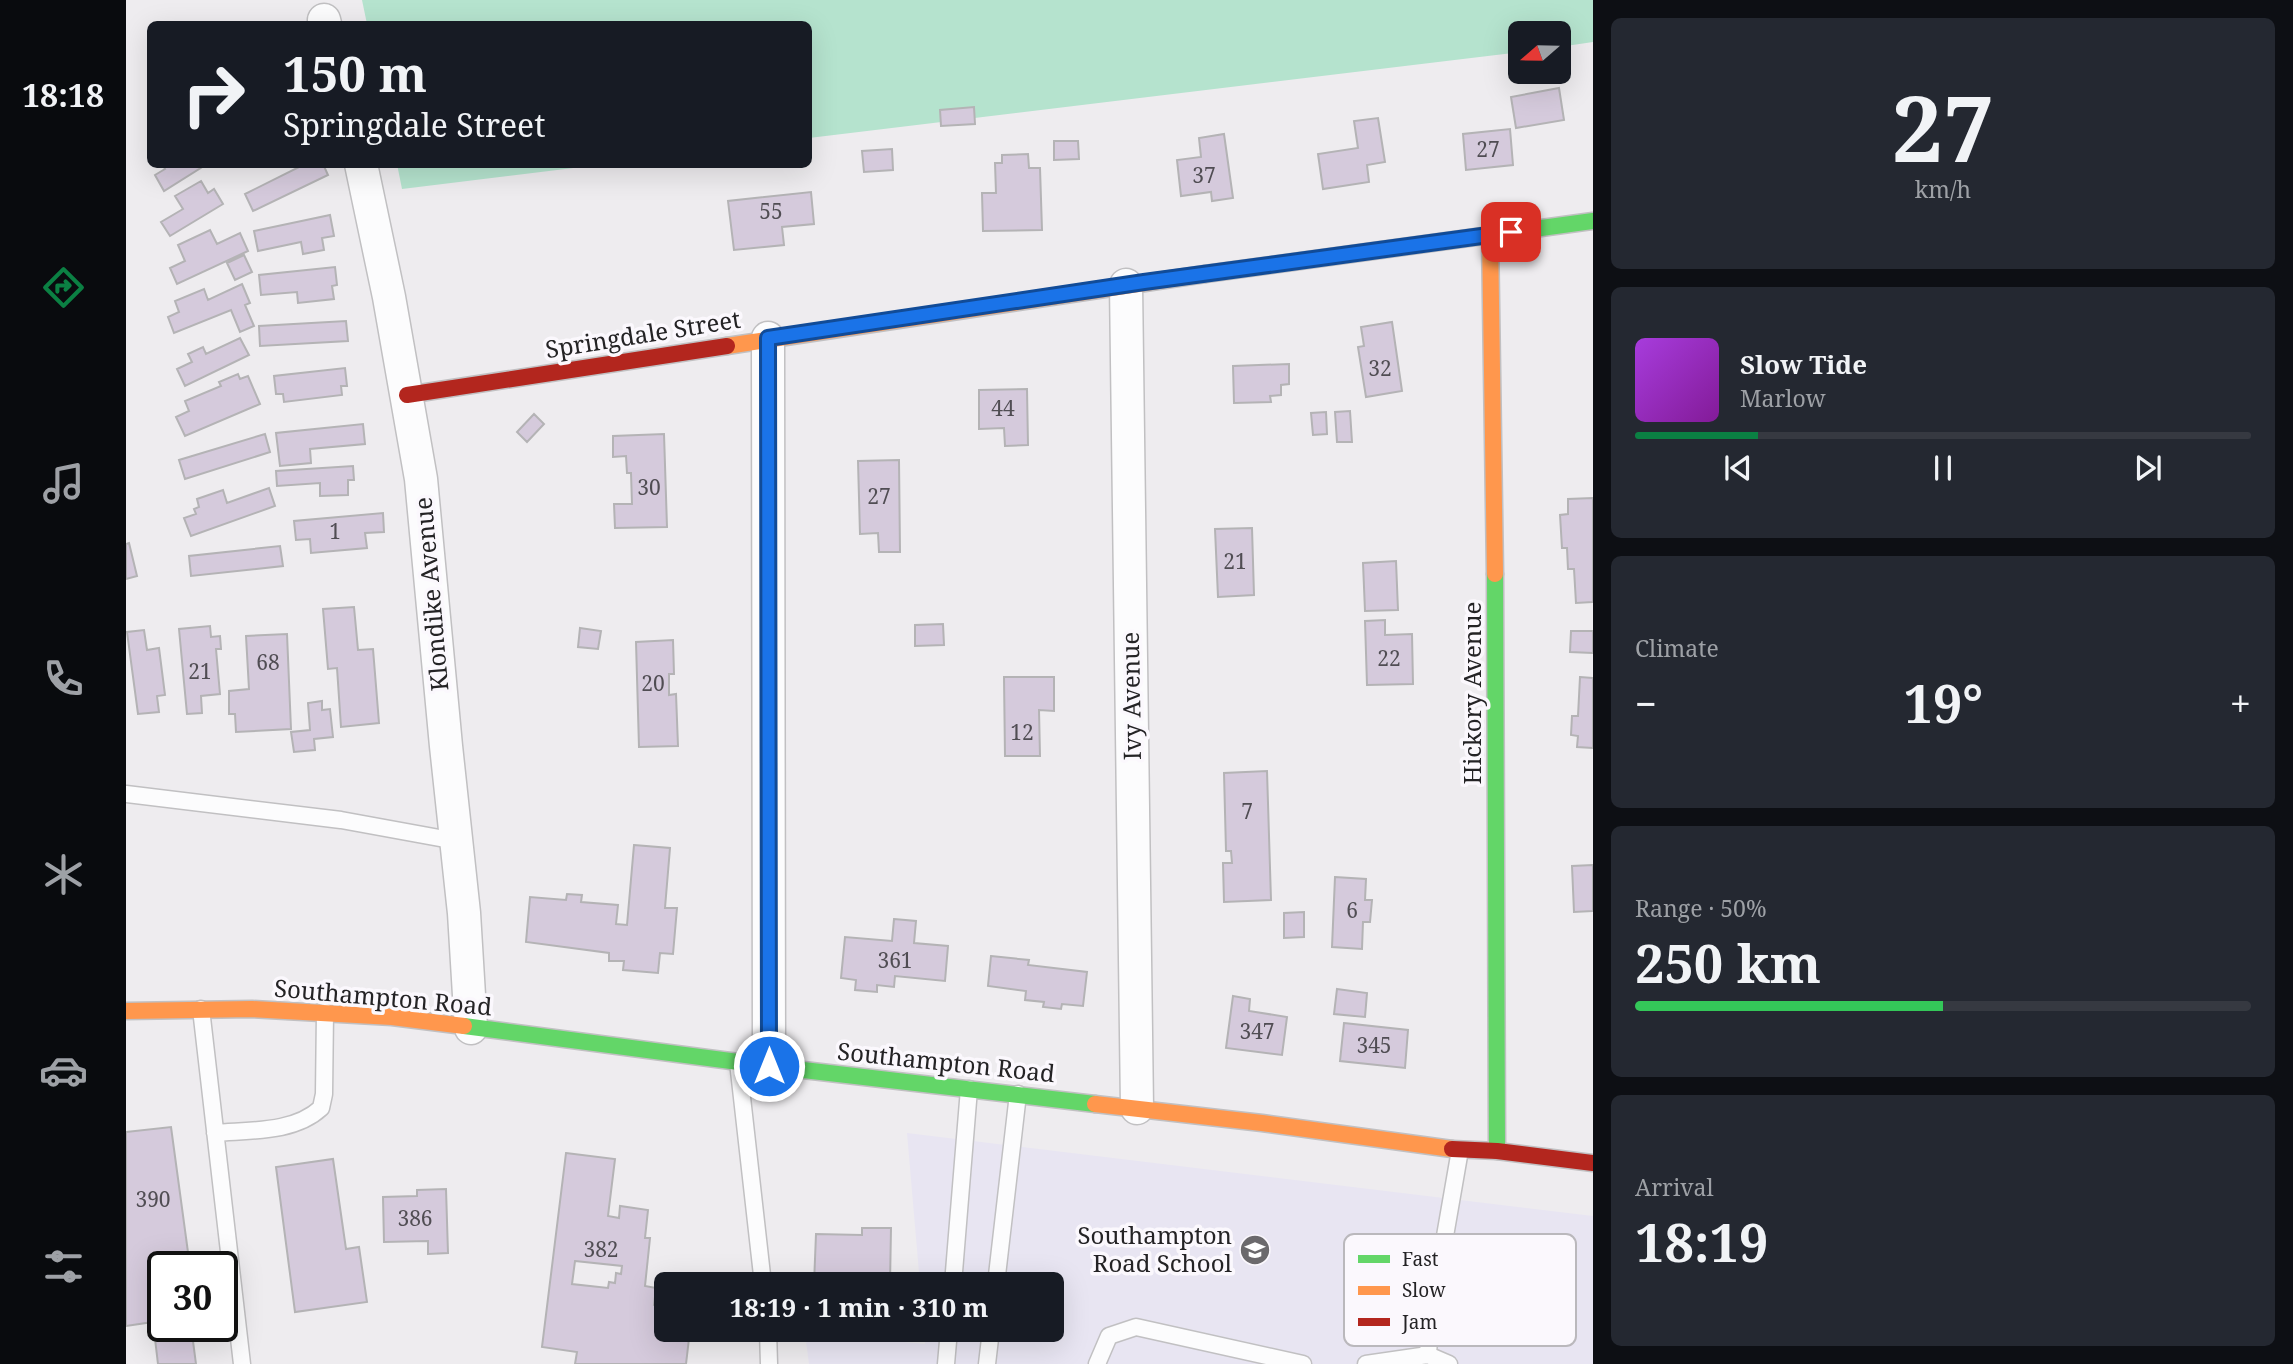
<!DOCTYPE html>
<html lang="en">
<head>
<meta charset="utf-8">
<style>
	body { margin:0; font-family:"Noto Serif",serif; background:#242831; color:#f1f3f6; height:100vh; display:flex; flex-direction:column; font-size:26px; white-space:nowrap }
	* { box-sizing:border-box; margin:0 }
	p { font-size:23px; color:#9ea1a6 }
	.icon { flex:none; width:38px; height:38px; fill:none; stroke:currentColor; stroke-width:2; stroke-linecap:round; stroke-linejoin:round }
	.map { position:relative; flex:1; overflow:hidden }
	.details { display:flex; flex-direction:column; gap:18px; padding:18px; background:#0d0f14; width:700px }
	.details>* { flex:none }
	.top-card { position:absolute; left:21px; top:21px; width:665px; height:147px; border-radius:10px; box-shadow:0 7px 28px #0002; background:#171b24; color:#f1f3f6; overflow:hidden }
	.needle { width:46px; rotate:250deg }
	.controls { position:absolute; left:1382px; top:21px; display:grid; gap:14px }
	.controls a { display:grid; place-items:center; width:63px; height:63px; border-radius:10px; background:#171b24; box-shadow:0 7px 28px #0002; font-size:35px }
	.speed { position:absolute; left:21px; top:1251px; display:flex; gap:14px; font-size:35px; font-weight:700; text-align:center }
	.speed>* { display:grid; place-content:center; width:91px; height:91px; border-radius:50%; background:#171b24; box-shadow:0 7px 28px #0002; line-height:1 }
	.speed .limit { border:4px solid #111; border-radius:10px; background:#fff; color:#111 }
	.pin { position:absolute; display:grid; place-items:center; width:60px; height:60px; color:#fff; margin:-30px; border-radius:14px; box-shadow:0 4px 10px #0006 }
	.me { position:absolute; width:77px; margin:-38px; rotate:0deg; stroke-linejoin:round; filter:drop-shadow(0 0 5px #0008) }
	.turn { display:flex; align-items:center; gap:24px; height:147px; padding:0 21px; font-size:32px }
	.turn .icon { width:91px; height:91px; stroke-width:2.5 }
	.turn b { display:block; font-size:49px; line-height:60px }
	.big { font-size:52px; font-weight:700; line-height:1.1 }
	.details .widget { flex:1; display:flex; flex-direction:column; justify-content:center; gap:10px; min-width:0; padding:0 24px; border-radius:10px; background:#242831 }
	.details .dial { align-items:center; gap:0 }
	.dial b { font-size:91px; line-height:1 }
	.song { display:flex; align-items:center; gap:21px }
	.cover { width:84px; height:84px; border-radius:10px; background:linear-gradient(135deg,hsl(280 70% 55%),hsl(290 70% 35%)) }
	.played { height:7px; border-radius:4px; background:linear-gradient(90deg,#0b8043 20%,#363941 20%) }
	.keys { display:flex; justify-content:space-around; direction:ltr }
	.heat { display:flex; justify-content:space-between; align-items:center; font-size:38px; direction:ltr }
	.charge { height:10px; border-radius:5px; background:linear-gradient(90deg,#34c759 50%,#363941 0) }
	.trip { position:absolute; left:528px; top:1272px; width:410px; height:70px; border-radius:10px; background:#171b24; box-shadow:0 7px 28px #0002; font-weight:700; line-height:70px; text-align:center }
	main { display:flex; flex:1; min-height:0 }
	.menu { display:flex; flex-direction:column; width:126px; justify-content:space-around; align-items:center; background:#090b0e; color:#9ea1a6 }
	.menu .icon { width:49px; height:49px }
	.menu .current { color:#0b8043 }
	.menu b { font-size:32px; color:#f1f3f6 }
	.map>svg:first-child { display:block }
</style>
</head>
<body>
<main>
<nav class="menu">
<b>18:18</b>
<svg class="icon current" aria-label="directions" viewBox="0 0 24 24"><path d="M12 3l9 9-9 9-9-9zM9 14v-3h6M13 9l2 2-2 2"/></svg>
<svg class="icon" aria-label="music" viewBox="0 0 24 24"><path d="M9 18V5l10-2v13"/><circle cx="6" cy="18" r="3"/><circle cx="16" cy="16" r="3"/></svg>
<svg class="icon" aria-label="phone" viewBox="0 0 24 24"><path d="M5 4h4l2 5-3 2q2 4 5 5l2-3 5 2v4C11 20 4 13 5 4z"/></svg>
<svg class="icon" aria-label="climate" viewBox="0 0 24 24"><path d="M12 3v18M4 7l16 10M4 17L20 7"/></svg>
<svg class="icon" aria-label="car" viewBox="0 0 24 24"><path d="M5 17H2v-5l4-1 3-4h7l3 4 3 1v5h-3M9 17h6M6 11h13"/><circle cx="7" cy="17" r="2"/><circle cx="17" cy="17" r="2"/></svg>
<svg class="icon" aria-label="filters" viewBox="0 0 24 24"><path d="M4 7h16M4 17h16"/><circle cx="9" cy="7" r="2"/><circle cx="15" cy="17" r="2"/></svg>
</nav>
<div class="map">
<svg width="1467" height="1364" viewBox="0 0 1467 1364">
	<rect width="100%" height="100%" fill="#eeecef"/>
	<path fill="#e8e5f2" d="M 781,1133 L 1467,1216 L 1467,1364 L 683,1364 L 679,1333 L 799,1344 L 798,1330 L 926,1330 L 926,1284 L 794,1284 Z"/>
	<path fill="#b5e3ce" d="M 236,0 L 1467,0 L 1467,42 L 1433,47 L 1433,33 L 1395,33 L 1395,52 L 683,138 L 682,24 L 241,24 Z
		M 271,164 L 472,164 L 472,165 L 276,189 Z"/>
	<path fill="#d5cadc" stroke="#b4b3b5" stroke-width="2" fill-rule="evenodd" d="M 1433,88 L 1438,120 L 1390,128 L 1385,97 Z
		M 848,107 L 849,124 L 815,126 L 814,110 Z
		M 1252,118 L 1259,162 L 1241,165 L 1243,182 L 1197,189 L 1192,154 L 1232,148 L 1228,121 Z
		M 1384,129 L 1387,165 L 1340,170 L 1337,134 Z
		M 1098,134 L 1107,198 L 1086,201 L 1085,192 L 1055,196 L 1051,160 L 1075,157 L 1073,138 Z
		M 928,141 L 952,141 L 953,159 L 928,160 Z
		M 766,149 L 767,170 L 738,172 L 736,151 Z
		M 902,154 L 903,168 L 914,168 L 916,230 L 857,231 L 856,193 L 870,193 L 869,163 L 876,163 L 876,155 Z
		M 36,164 L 81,164 L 38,191 L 29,175 L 39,169 Z
		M 179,164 L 197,164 L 202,175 L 127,211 L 119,194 Z
		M 75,181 L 82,193 L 88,189 L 97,204 L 44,236 L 35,222 L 57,209 L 49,196 Z
		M 685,192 L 688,224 L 656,227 L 658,245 L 608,250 L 602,201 Z
		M 204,215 L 208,236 L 196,238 L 198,250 L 177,254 L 175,242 L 132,251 L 128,231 Z
		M 84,230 L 91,244 L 114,233 L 122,251 L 51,284 L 44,268 L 59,261 L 52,245 Z
		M 118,255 L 126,272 L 109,280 L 101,263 Z
		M 209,267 L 211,285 L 206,286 L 208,299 L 172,303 L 171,292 L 135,295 L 133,275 Z
		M 116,284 L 124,303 L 119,305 L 128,326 L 114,332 L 105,310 L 48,333 L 42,317 L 53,312 L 49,301 L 78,289 L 82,300 Z
		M 220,321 L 222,341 L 134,346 L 133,326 Z
		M 1266,322 L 1276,391 L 1240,397 L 1232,347 L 1238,346 L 1235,327 Z
		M 114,338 L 123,355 L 59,386 L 51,369 L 66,362 L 62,354 L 77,347 L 80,354 Z
		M 1163,364 L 1163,384 L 1155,385 L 1155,395 L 1144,396 L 1145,402 L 1108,403 L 1107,366 Z
		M 219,368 L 221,386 L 215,386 L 216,395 L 158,402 L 157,394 L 150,394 L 148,376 Z
		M 112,374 L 114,379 L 122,376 L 134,404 L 59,436 L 50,417 L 63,411 L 59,401 L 95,386 L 93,382 Z
		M 901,389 L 902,445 L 879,446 L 878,428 L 853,429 L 853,390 Z
		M 1224,411 L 1226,442 L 1211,442 L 1209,412 Z
		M 1200,412 L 1201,434 L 1187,435 L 1185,413 Z
		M 408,414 L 418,424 L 401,442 L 391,432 Z
		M 237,424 L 239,444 L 184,449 L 185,463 L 154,466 L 150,433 Z
		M 139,434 L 144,452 L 59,479 L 53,460 Z
		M 538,434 L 541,527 L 489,528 L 488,504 L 506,504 L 505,473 L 501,473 L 500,456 L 487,457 L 487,436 Z
		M 773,460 L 774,552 L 753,552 L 752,533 L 734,534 L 732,461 Z
		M 227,466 L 228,480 L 222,480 L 222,495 L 194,496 L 194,483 L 151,486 L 150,471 Z
		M 143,488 L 149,506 L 65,536 L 58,518 L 70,514 L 68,509 L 73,507 L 71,499 L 97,490 L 101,503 Z
		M 1467,498 L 1467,602 L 1450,603 L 1448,569 L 1442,569 L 1441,548 L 1436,548 L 1434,515 L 1442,514 L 1442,499 Z
		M 257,513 L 258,532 L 239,533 L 241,548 L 185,553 L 184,539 L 170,540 L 168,521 Z
		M 1126,528 L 1128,595 L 1092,597 L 1089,529 Z
		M 3,543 L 11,576 L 0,579 L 0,544 Z
		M 154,546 L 157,566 L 65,576 L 63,556 Z
		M 1270,561 L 1272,610 L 1239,611 L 1237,563 Z
		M 228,607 L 232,650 L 247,649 L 253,723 L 215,727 L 211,668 L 202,669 L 197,609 Z
		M 1259,620 L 1259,635 L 1286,634 L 1287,684 L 1241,685 L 1239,621 Z
		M 817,624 L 818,645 L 789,646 L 789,625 Z
		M 84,626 L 85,637 L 94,636 L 95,649 L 90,649 L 94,694 L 75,696 L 76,713 L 61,714 L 53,629 Z
		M 454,628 L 475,631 L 472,649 L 452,647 Z
		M 18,630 L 21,650 L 33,648 L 39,695 L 31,696 L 33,712 L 12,714 L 1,632 Z
		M 1445,631 L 1467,631 L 1467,653 L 1444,652 Z
		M 161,634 L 165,729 L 110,732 L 109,714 L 103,714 L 103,691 L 123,689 L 120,636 Z
		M 547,640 L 548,674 L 543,674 L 543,695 L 550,694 L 552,746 L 513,747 L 510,642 Z
		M 878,677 L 928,677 L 928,711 L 913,710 L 914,756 L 879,756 Z
		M 1454,677 L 1467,678 L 1467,748 L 1451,747 L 1452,736 L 1445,735 L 1446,716 L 1452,716 Z
		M 196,701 L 196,710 L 204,709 L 207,737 L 188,739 L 189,750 L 168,752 L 165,732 L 184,730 L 182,703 Z
		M 1141,771 L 1145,900 L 1098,902 L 1097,863 L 1106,863 L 1105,851 L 1100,851 L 1098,773 Z
		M 508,845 L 544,848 L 539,908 L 551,908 L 547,954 L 534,953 L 532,973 L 497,970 L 498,961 L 483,961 L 483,953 L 400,942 L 404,897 L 440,900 L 441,894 L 456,895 L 455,902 L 492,905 L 490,924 L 501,925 Z
		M 1467,865 L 1467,911 L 1448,912 L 1446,866 Z
		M 1209,877 L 1240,879 L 1239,900 L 1246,900 L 1244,922 L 1237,922 L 1236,949 L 1206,947 Z
		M 1178,912 L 1178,937 L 1158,938 L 1158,913 Z
		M 768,919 L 790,921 L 788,943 L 822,946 L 819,981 L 769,976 L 768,987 L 751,985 L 751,992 L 729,990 L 730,980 L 715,978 L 719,937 L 766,941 Z
		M 865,956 L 903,960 L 902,965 L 961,972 L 957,1006 L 936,1004 L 935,1009 L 917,1007 L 918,1002 L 899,1000 L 900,991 L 862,986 Z
		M 1211,989 L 1241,993 L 1239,1017 L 1208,1014 Z
		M 1107,996 L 1124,999 L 1123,1011 L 1161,1017 L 1156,1055 L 1100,1048 Z
		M 1218,1023 L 1282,1030 L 1279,1068 L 1214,1061 Z
		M 45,1127 L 64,1267 L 37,1267 L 37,1326 L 65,1326 L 70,1364 L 32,1364 L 27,1322 L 0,1326 L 0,1132 Z
		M 440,1153 L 489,1159 L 482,1216 L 493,1218 L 494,1206 L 522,1210 L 519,1238 L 524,1238 L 519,1286 L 530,1288 L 528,1305 L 541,1307 L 541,1330 L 564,1330 L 560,1364 L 449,1364 L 451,1352 L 416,1347 ZM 449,1261 L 496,1266 L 495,1274 L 490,1273 L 489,1283 L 483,1282 L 482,1288 L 446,1284 Z
		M 207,1159 L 220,1249 L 233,1247 L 241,1302 L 169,1312 L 150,1167 Z
		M 320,1189 L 322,1253 L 302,1254 L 302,1241 L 258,1242 L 257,1197 L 291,1196 L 291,1190 Z
		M 736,1228 L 765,1228 L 764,1284 L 688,1284 L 690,1234 L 736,1235 Z
		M 687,1330 L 714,1330 L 713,1335 L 687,1333 Z"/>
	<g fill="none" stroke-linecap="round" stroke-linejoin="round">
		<g stroke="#c1c0c2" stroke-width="19">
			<path id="lane" d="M 0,794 L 215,820 L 330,841
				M 75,1009 L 116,1364
				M 612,1062 L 637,1284
				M 89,1133 C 124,1130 168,1133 195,1108 L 198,1094 L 199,1012
				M 827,1284 L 843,1089
				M 870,1284 L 892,1094
				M 642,1330 L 643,1364
				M 1302,1355 L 1304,1322 L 1334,1150
				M 820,1364 L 823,1330
				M 861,1364 L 865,1330
				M 971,1364 L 983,1336 L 1010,1327 L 1177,1364
				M 1240,1364 L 1302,1355 L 1323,1364"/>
		</g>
		<g stroke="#c1c0c2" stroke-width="35">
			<path id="street" d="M 198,20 L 199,24
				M 235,164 L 263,297 L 295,479 L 320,746 L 338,913 L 345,1028
				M 1000,285 L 1011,1108
				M 642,338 L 643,1066"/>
		</g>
		<g stroke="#c1c0c2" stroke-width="19">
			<path id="fast" d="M 1079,274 L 1467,221
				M 1369,574 L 1371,1151
				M 338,1026 L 643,1066 L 969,1104"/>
		</g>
		<g stroke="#c1c0c2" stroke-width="19">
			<path id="slow" d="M 1364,235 L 1369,574
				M 601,346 L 1079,274
				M 0,1011 L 126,1009 L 266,1017 L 338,1026
				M 969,1104 L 1136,1123 L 1326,1149"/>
		</g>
		<g stroke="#c1c0c2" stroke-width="19">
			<path id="jam" d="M 281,395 L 601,346
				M 1326,1149 L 1371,1151 L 1467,1163"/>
		</g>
		<use href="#lane" stroke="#fcfcfd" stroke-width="16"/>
		<use href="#street" stroke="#fcfcfd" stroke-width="32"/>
		<use href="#fast" stroke="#63d668" stroke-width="16"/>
		<use href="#slow" stroke="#ff974d" stroke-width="16"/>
		<use href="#jam" stroke="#b3261e" stroke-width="16"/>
	</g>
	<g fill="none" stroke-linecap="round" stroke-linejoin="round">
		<g stroke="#114b97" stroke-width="18">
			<path id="route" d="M 643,1066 L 642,338 L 1018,282 L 1385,232"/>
		</g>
		<use href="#route" stroke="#1a73e8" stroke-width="12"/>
	</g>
	<defs>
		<g id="school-disc" transform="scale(1.575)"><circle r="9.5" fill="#6b696c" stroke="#fbf8fd"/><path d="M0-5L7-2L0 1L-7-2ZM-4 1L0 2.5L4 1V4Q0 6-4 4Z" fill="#fff"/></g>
	</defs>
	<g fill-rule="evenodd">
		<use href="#school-disc" x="1129" y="1250"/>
	</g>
	<g text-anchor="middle" stroke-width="7" stroke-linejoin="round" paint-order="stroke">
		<g font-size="21" fill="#504d53">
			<text x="1362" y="157">27</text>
			<text x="1078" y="183">37</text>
			<text x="645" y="219">55</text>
			<text x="1254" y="376">32</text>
			<text x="877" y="416">44</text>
			<text x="523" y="495">30</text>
			<text x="753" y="504">27</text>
			<text x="209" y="539">1</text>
			<text x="1109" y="569">21</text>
			<text x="1263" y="666">22</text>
			<text x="142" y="670">68</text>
			<text x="74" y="679">21</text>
			<text x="527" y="691">20</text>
			<text x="896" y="740">12</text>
			<text x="1121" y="819">7</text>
			<text x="1226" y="918">6</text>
			<text x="769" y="968">361</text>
			<text x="1131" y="1039">347</text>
			<text x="1248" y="1053">345</text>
			<text x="27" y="1207">390</text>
			<text x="289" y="1226">386</text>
			<text x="475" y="1257">382</text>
		</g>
		<g font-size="24" fill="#242325" stroke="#fbf8fd">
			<text transform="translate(517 335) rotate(-9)" y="8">Springdale Street</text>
			<text transform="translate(306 594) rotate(-95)" y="8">Klondike Avenue</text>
			<text transform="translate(1347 693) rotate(-90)" y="8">Hickory Avenue</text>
			<text transform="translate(1006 696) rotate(-91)" y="8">Ivy Avenue</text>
			<text transform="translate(257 998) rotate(5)" y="8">Southampton Road</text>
			<text transform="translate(820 1063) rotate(6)" y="8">Southampton Road</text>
		</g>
		<g font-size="24" fill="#242325" stroke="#fbf8fd" text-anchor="end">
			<text x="1106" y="1244">Southampton<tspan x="1106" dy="28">Road School</tspan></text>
		</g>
	</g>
	<rect x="1218" y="1234" width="232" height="112" rx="10" fill="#fbf8fd" stroke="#bab8bc" stroke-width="2"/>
	<rect x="1232" y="1255" width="32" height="8" fill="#63d668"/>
	<rect x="1232" y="1286" width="32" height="9" fill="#ff974d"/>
	<rect x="1232" y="1318" width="32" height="8" fill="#b3261e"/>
	<g font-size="19" fill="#242325">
		<text x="1276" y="1266">Fast</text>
		<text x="1276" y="1297">Slow</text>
		<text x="1276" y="1329">Jam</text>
	</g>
</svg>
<div class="controls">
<a><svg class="needle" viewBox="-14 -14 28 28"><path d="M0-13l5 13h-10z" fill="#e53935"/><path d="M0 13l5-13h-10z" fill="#9ea1a6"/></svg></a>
</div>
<div class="speed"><div class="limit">30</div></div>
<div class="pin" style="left:1385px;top:232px;background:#d93025"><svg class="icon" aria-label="arrive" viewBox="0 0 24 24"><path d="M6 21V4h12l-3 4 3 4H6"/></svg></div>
<svg class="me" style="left:643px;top:1066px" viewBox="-20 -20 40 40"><circle r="17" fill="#1a73e8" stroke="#fff" stroke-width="3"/><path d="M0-11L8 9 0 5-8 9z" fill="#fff"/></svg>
<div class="trip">18:19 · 1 min · 310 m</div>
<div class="top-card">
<div class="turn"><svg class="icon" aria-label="right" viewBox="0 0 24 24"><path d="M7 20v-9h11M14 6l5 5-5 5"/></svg><div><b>150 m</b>Springdale Street</div></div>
</div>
</div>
<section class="details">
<div class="widget dial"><b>27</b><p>km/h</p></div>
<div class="widget">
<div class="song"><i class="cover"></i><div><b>Slow Tide</b><p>Marlow</p></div></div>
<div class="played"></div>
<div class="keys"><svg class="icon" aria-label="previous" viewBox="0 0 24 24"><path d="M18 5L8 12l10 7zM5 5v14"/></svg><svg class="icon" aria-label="pause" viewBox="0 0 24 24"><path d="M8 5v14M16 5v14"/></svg><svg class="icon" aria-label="next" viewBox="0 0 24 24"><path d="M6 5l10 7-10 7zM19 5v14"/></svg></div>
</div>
<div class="widget"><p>Climate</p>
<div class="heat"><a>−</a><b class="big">19°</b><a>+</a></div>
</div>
<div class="widget"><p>Range · 50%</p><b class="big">250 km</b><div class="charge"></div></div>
<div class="widget"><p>Arrival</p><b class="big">18:19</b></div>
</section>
</main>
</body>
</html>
